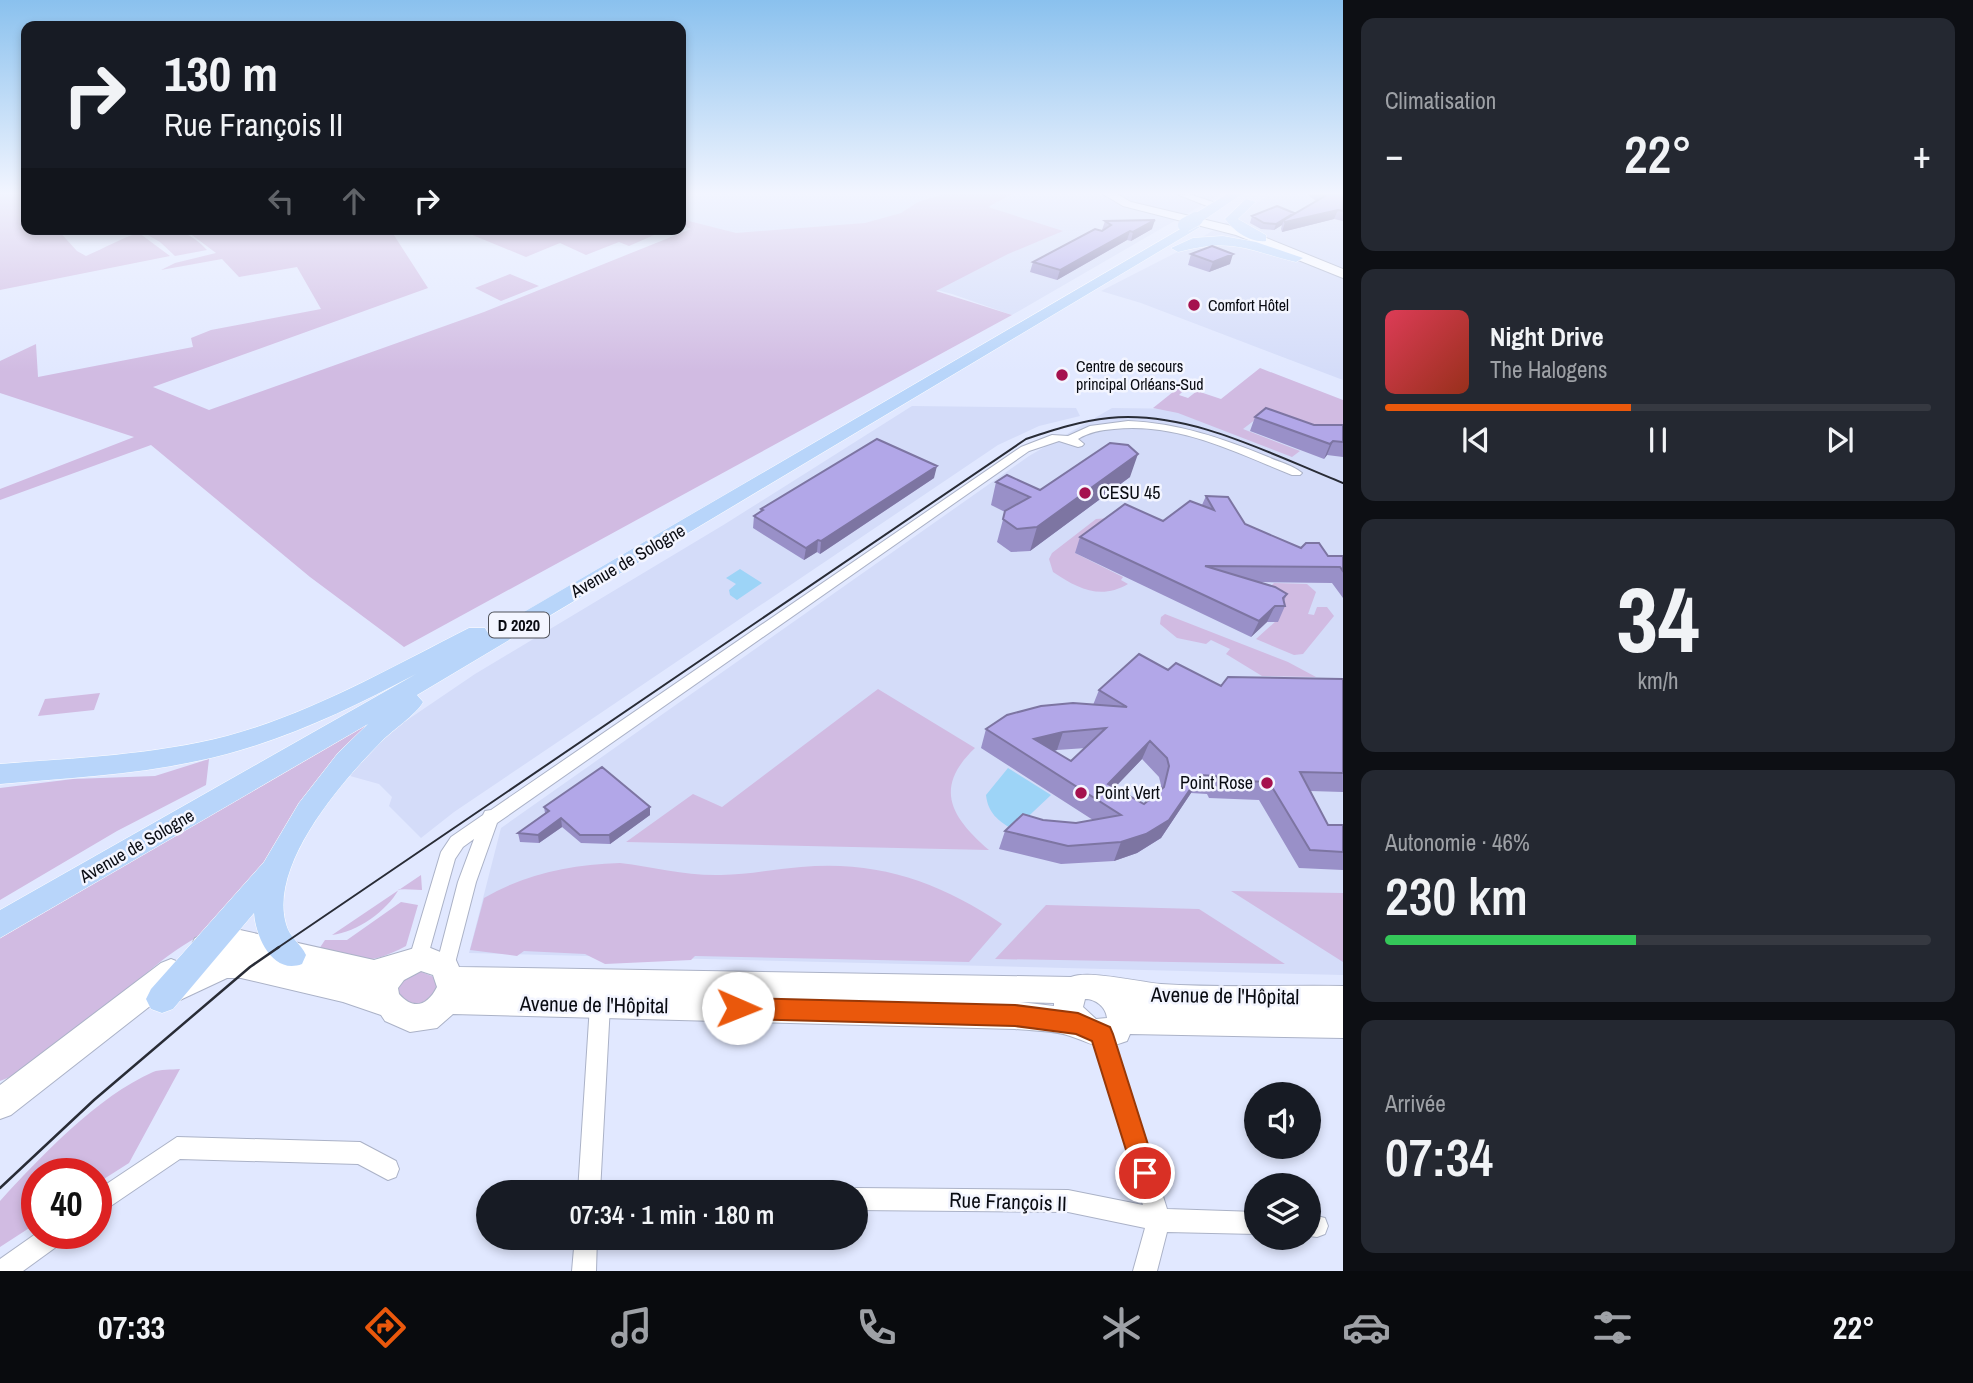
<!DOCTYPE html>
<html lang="fr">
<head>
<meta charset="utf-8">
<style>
	body { margin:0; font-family:"Archivo Narrow",sans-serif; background:#242831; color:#f1f3f6; height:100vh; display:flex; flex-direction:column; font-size:26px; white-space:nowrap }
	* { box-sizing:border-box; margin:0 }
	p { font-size:23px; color:#9ea1a6 }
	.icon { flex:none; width:38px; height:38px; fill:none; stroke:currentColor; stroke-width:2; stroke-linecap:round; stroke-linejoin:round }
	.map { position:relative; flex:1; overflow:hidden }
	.drawer { display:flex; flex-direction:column; gap:18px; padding:18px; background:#0d0f14; width:630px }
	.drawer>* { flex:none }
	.hud { position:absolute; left:21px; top:21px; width:665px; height:214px; border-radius:14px; box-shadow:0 4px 10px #0003; background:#171b24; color:#f1f3f6; overflow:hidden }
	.tools { position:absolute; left:1244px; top:1082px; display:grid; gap:14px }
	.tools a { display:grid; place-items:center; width:77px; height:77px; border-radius:50%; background:#171b24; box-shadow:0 4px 10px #0003; font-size:35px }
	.speed { position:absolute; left:21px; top:1158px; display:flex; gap:14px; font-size:35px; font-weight:700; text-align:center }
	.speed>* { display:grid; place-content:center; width:91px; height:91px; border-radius:50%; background:#171b24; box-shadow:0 4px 10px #0003; line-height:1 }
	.speed .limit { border:10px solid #d22; background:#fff; color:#111 }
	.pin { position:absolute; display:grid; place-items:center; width:60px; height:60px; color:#fff; margin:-30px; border:4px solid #fff; border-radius:50%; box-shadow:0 2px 7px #0007 }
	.me { position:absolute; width:77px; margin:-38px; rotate:91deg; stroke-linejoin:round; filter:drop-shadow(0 0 5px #0008) }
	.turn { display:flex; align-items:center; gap:24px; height:147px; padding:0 28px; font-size:32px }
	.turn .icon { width:91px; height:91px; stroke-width:2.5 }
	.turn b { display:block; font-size:49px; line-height:60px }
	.lanes { display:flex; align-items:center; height:66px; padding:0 28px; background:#0003; justify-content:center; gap:35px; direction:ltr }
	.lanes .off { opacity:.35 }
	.big { font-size:52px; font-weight:600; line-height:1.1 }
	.drawer .tile { flex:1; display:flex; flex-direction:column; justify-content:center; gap:10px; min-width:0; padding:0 24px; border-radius:14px; background:#242831 }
	.drawer .dial { align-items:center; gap:0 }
	.dial b { font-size:91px; line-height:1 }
	.song { display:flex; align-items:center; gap:21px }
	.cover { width:84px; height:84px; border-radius:10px; background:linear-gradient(135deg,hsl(350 70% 55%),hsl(10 70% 35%)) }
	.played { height:7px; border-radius:4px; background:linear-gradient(90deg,#ea580c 45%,#363941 45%) }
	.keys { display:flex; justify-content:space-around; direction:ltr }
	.heat { display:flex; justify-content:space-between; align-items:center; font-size:38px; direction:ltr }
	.charge { height:10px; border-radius:5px; background:linear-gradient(90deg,#34c759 46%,#363941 0) }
	.trip { position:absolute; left:476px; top:1180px; width:392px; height:70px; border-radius:35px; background:#171b24; box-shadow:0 4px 10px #0003; font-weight:600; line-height:70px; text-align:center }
	.dock { display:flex; height:112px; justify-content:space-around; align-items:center; background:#090b0e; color:#9ea1a6 }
	.dock .icon { width:49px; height:49px }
	.dock .on { color:#ea580c }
	.dock b { font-size:32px; color:#f1f3f6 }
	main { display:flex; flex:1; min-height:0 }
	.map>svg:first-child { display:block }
</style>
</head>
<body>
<main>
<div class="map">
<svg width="1343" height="1271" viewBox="0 0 1343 1271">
	<rect width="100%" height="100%" fill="#e1e8ff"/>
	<path fill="#d4dcf9" d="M 681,194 L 1221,194 L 1012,315 L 952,294 L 681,221 Z
		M 1271,194 L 1343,194 L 1343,380 L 1141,303 L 1101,291 L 1185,248 Z
		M 912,406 L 1076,408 L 1080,416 L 1039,426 L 998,445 L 454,812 L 421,838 L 389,806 L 392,797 L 379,784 L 343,774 L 366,748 L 475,674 L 725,524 Z
		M 1112,408 L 1343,411 L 1343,975 L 469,953 L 501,828 L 1029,456 Z"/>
	<path fill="#d1bbe2" d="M 0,194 L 26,194 L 26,229 L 57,229 L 77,251 L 86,256 C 129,237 168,208 207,250 L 175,256 L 160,242 L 141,231 L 139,233 L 170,256 L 0,290 Z
		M 944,194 L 1012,194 L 988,207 L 1063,231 L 1008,254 L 936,291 L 1012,315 L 404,647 L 310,577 L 151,445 L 0,500 L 0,489 L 134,437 L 0,393 L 0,361 L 36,344 L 38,377 L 193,347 L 191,338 L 211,330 L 321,309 L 297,267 L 239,277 L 222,259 L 161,270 L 175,263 L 216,253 L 184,229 L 390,229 L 428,288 L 153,387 L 209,410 L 484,312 L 691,229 L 681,225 L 681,219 L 736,233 L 865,223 L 901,213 L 918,202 Z
		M 458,229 L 653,229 L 661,232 L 629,246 L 619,242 L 586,255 L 560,243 L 526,257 Z
		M 510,274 L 539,286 L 501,301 L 475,288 Z
		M 1260,368 L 1343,400 L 1343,430 L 1256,419 L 1243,429 L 1300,451 L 1292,457 L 1178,413 L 1153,408 L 1178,388 L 1184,390 L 1179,395 L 1188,398 L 1197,391 L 1221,399 Z
		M 1110,518 L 1116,520 L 1075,553 L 1123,577 L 1121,580 L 1128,584 C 1101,600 1078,589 1053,572 L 1049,559 L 1052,553 L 1096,519 Z
		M 1274,583 L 1307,584 L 1316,592 L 1308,614 L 1314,615 L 1317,607 L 1327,607 L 1334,616 L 1303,654 L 1294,655 L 1256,639 L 1276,621 L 1259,597 Z
		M 1165,614 L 1288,662 L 1316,677 L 1262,676 L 1226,654 L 1230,649 L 1211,640 L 1206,644 L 1177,638 L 1160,624 L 1161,617 Z
		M 878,689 L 975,748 C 933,788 951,817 989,850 L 626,842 L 693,794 L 722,807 Z
		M 100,693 L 94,710 L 38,716 L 45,699 Z
		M 389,708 L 224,922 C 202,934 180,946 160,962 C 108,1003 64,1056 0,1081 L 0,938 Z
		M 209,759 L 206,785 L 117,831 L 0,900 L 0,788 L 73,779 L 155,776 Z
		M 620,863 C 654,867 686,876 721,875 C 748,875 774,869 801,867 C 877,860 940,882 1002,924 L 969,962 L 695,956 L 691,960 L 605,964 L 585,954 L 524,951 L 517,956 L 470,950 L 484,898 C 527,873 570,865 620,863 Z
		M 421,875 L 422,890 L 399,889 C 387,911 357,932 332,935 Z
		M 1231,891 L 1343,893 L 1343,962 Z
		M 401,902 L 418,905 L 406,946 C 366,967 360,960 319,949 L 325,940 L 347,940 Z
		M 1046,905 L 1199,909 L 1285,964 L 995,959 Z
		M 417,970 L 434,977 L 437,989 L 423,1006 L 401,1007 L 394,985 Z
		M 180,1069 L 129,1163 L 96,1184 L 96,1174 L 37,1174 L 37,1223 L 0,1247 L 0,1201 C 40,1157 98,1096 153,1072 C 160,1069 172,1070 180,1069 Z"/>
	<path fill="#9dd4f7" d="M 740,569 L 762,583 L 737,600 L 730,595 L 729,590 L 736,584 L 726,578 Z
		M 1008,768 L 1051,795 L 1014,830 C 998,821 988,813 986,795 Z"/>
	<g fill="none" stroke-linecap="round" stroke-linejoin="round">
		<g stroke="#abb2c7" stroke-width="2">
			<path id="street" d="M 1189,194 L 1213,202 L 1214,204 L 1207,206 L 1179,195 Z
				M 1128,421 C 1178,423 1222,438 1268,457 C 1279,462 1293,465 1302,473 L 1300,475 L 1292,475 C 1235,452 1177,422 1114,429 C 1101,430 1089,432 1078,439 L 1084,444 L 1082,446 L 1078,447 L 1059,441 L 1029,451 L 497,823 L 476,882 L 454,967 L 452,973 L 445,975 L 438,973 L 436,967 L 458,882 L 474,839 L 463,847 L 455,859 L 427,959 L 425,965 L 418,967 L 411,965 L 409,959 L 441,852 L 451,837 L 483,815 L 485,811 L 491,810 L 1021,447 L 1052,435 L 1068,436 L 1090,426 Z
				M 600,996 L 607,999 L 610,1005 L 600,1192 L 578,1192 L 590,1005 L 593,999 Z
				M 1102,1025 L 1109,1027 L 1112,1034 L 1167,1209 L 1256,1212 L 1256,1234 L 1167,1232 L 1157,1271 L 1133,1271 L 1145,1228 L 1068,1212 L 856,1210 L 856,1192 L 848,1192 L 856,1188 L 1068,1190 L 1143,1205 L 1092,1034 L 1095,1027 Z
				M 177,1137 L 360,1142 L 396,1161 L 399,1169 L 396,1177 L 388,1180 L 358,1164 L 180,1159 L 96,1216 L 96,1191 Z
				M 1309,1214 L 1325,1218 L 1328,1226 L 1325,1234 L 1317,1237 L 1309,1236 Z
				M 37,1233 L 66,1234 L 63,1242 L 23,1271 L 0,1271 L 0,1259 Z
				M 575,1237 L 597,1237 L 596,1271 L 572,1271 Z"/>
		</g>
		<g stroke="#abb2c7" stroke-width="2">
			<path id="secondary" d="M 1103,194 L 1117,194 L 1131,202 L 1244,229 L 1343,269 L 1343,278 L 1236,235 L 1123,206 Z
				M 231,928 L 374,960 L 418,947 L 428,947 L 455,958 L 459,967 L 1071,977 C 1089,970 1138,982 1161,984 C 1221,988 1282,985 1343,986 L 1343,1038 L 1130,1034 L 1127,1041 C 1097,1052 1095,1044 1070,1036 C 1053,1030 1032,1031 1015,1029 L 453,1014 L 437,1028 L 410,1032 L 385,1021 L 381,1015 L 343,1002 L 241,978 L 227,978 L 180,1000 L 170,996 L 168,992 L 11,1115 L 0,1119 L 0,1085 L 161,963 L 171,959 L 181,963 L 185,971 L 211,957 L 195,956 L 191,947 L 195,938 ZM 421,971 L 433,975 L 437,987 C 428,1005 414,1011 399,994 L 398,988 L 404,980 ZM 1085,999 C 1096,999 1106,1007 1107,1018 L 1096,1019 L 1083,1007 ZM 1020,1002 L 1054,1003 L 1054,1006 Z"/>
		</g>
		<g stroke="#fff" stroke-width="1">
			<path id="primary" d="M 1227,194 L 1242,194 L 1201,222 L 1191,222 L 1191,216 Z
				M 1246,199 L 1256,202 L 1238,219 L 1266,235 L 1266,241 C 1250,243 1234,231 1225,219 Z
				M 1189,224 L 1200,227 L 417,695 L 423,702 C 416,715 392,730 381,742 C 341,782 269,865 286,924 C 289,937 301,944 306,955 L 302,964 C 273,975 256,938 254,913 L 173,1009 L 162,1013 L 151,1009 L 146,999 L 151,989 L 264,862 L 299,803 L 338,753 L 368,724 L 0,938 L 0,910 L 416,674 C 346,711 275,745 197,761 C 133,775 66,778 0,784 L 0,764 C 76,758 153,755 227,736 C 312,713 390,668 469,628 L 485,628 L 488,633 Z
				M 1223,236 L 1256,242 L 1303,258 L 1296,262 C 1244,249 1233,238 1178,252 L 1171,248 L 1193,238 Z"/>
		</g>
		<use href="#street" fill="#fff" fill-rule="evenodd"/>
		<use href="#secondary" fill="#fff" fill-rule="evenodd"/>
		<use href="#primary" fill="#b8d5fa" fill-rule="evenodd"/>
		<path stroke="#292c36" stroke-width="2" d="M 276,949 L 1026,439 C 1053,430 1080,421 1109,418 C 1189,410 1270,454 1343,483"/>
		<path stroke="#292c36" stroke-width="2.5" d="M 0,1188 L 94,1100 L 250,967 L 279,947"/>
		<g stroke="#fff" stroke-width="15" stroke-linecap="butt">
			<path id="primary-bridge" d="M 1185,225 L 1196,219"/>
		</g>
		<use href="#primary-bridge" stroke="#b8d5fa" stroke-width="14"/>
	</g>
	<path fill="#9990c8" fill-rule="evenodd" d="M 1307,194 L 1343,194 L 1343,221 L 1334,219 L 1282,232 L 1281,229 L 1282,225 L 1274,230 L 1261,229 L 1250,223 L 1252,216 L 1294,213 L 1294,214 L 1316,201 Z
		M 1105,221 L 1152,229 L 1131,241 L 1127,240 L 1057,280 L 1030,272 L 1033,262 L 1102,230 Z
		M 1191,254 L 1230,264 L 1209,272 L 1188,265 Z
		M 1255,417 L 1314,425 L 1343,425 L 1343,457 L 1327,455 L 1324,459 L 1250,431 Z
		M 1130,477 L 1030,551 L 1011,552 L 997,542 L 1005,512 L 991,505 L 996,482 L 1040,490 Z
		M 934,478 L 820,554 L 817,552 L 804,560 L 753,528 L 754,516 L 760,512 L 761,509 Z
		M 1206,496 L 1245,524 L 1301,548 L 1328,556 L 1343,556 L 1343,598 L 1332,583 L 1260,582 L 1287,594 L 1284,601 L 1285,606 L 1278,622 L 1267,622 L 1251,637 L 1075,553 L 1080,537 L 1163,521 L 1202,505 Z
		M 1168,670 L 1221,686 L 1343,679 L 1343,792 L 1310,791 L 1328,825 L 1343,825 L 1343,870 L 1299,868 L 1259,800 L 1209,798 L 1207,794 L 1191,793 L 1161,838 L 1137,853 L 1114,861 L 1061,864 L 999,849 L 1005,831 L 1043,820 L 1076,823 L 1093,820 L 981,748 L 986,729 L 1093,705 L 1099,690 ZM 1086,748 L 1071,761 L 1054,751 L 1057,750 ZM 1142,759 L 1159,777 L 1161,785 L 1159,791 L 1144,804 L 1115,787 Z
		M 544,807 L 650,815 L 610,844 L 581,843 L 562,827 L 539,843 L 520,842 L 518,833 L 545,813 Z"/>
	<path fill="#7d75a2" d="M 1338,210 L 1334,219 L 1282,232 L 1285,222 L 1284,220 L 1282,225 L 1274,230 L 1276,224 L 1294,213 L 1292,219 Z
		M 1155,220 L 1152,229 L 1131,241 L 1133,232 Z
		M 1130,231 L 1127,240 L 1057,280 L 1060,270 Z
		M 1233,254 L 1230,264 L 1209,272 L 1213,262 Z
		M 1333,441 L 1327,455 L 1324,459 L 1330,444 Z
		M 1138,454 L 1130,477 L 1030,551 L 1037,527 Z
		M 937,466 L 934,478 L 820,554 L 821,541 Z
		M 818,540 L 817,552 L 804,560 L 806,548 Z
		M 1275,606 L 1267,622 L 1251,637 L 1259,621 Z
		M 1063,732 L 1057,750 L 1028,757 L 1034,739 Z
		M 1150,741 L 1142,759 L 1101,802 L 1108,784 Z
		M 1200,775 L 1191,793 L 1161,838 L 1137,853 L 1114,861 L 1121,842 Z
		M 650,807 L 650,815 L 610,844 L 609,835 Z
		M 561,818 L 562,827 L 539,843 L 538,835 Z"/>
	<path fill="#b2a7e8" stroke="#7d75a2" stroke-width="2" fill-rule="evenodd" d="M 1322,194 L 1343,194 L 1343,211 L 1338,210 L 1285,222 L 1284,220 L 1325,196 Z
		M 1277,206 L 1294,213 L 1276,224 L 1264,223 L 1252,216 Z
		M 1155,220 L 1133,232 L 1130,231 L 1060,270 L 1033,262 L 1095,229 L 1102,231 L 1111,225 L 1105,221 Z
		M 1212,246 L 1233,254 L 1213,262 L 1191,254 Z
		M 1266,408 L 1314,425 L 1343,425 L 1343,442 L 1333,441 L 1330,444 L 1255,417 Z
		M 877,439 L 937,466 L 821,541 L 818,540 L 806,548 L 754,516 L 763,510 L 761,509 Z
		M 1110,443 L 1128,445 L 1138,454 L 1037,527 L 1017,529 L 1003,519 L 1005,511 L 1030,497 L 996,482 L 1007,475 L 1040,490 Z
		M 1206,496 L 1228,497 L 1245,524 L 1301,548 L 1306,543 L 1319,543 L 1328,556 L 1343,556 L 1343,571 L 1340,567 L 1205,566 L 1275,587 L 1287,594 L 1283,598 L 1285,606 L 1275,606 L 1259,621 L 1080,537 L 1125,504 L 1163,521 L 1190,501 L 1214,510 Z
		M 1139,654 L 1168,670 L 1176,663 L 1221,686 L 1228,677 L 1343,679 L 1343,773 L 1300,772 L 1328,825 L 1343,825 L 1343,852 L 1310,850 L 1269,782 L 1218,780 L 1216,776 L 1200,775 L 1169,820 L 1146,834 L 1121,842 L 1068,846 L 1005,831 L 1023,814 L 1043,820 L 1076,823 L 1121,815 L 986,729 L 1007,715 L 1041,706 L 1073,703 L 1127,707 L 1099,690 ZM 1106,728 L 1071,761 L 1034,739 L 1063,732 ZM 1150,741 L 1167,758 L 1169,766 L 1164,787 L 1144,804 L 1108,784 Z
		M 602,767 L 650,807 L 609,835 L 580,835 L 561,818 L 538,835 L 518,833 L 549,811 L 544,807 Z"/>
	<linearGradient id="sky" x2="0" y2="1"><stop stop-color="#8ac1ee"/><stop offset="0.52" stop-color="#f2f5ff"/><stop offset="1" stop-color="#f2f5ff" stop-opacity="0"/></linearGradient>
	<rect width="1343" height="372" fill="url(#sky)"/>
	<path fill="#ea580c" stroke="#983908" stroke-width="2" d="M 738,998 L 1015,1005 L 1078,1013 L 1110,1027 L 1113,1034 L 1157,1173 L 1154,1182 L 1145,1185 L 1136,1182 L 1092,1041 L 1076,1034 L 1015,1026 L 738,1019 L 731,1016 L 727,1008 L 731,1001 Z"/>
	<g fill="#a5114e" stroke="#f3f5ff" stroke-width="2.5">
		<circle cx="1194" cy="305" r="7"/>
		<circle cx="1062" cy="375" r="7"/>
		<circle cx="1085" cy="493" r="7"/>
		<circle cx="1267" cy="783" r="7"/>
		<circle cx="1081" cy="793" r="7"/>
	</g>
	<g text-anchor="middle" stroke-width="5" stroke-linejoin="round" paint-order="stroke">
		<g font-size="16" fill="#090b12" stroke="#f3f5ff" text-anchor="start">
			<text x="1208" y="311">Comfort Hôtel</text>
			<text x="1076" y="372">Centre de secours<tspan x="1076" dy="18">principal Orléans-Sud</tspan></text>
		</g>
		<rect fill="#f3f5ff" stroke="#4f5159" stroke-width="2" x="489" y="612.5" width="60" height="25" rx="5"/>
		<g font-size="16" font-weight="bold" fill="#090b12">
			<text x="519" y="631">D 2020</text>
		</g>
		<g font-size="18" fill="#090b12" stroke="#f3f5ff" text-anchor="start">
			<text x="1099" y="499">CESU 45</text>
			<text x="1253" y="789" text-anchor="end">Point Rose</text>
			<text x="1095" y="799">Point Vert</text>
		</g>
		<g font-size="18" fill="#090b12" stroke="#f3f5ff">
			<text transform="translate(628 561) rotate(-30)" y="6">Avenue de Sologne</text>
			<text transform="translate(137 846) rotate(-30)" y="6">Avenue de Sologne</text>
		</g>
		<g font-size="21" fill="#090b12" stroke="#f3f5ff">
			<text transform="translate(1225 996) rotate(1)" y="7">Avenue de l'Hôpital</text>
			<text transform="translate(594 1005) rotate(1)" y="7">Avenue de l'Hôpital</text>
			<text transform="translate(1008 1202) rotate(2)" y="7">Rue François II</text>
		</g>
	</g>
</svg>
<div class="tools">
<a><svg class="icon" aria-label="sound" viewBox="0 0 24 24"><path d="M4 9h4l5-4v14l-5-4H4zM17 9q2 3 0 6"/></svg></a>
<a><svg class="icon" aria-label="layers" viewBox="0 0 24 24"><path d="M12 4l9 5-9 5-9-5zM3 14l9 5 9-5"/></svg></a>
</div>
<div class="speed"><div class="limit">40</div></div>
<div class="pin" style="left:1145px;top:1173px;background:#d93025"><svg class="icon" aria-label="arrive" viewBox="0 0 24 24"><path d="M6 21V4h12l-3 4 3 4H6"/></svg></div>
<svg class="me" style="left:738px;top:1008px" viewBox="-20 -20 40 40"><circle r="19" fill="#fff"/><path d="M0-13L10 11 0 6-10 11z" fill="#ea580c"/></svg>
<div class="trip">07:34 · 1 min · 180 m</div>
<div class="hud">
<div class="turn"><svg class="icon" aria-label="right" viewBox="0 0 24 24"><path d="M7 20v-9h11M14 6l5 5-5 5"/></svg><div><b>130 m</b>Rue François II</div></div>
<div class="lanes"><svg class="icon off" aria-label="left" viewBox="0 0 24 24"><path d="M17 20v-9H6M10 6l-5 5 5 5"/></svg><svg class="icon off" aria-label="ahead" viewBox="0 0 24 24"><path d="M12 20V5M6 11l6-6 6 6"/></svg><svg class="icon" aria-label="right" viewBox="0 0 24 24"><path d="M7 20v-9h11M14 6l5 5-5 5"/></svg></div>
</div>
</div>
<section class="drawer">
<div class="tile"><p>Climatisation</p>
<div class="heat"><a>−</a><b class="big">22°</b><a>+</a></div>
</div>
<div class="tile">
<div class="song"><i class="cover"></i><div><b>Night Drive</b><p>The Halogens</p></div></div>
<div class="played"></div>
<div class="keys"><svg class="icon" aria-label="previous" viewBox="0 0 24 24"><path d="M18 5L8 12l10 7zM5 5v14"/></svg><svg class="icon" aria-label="pause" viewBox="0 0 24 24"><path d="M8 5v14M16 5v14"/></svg><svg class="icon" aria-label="next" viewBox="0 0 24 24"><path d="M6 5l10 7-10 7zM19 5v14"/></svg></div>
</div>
<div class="tile dial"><b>34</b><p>km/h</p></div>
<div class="tile"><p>Autonomie · 46%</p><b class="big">230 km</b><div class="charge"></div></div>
<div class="tile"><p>Arrivée</p><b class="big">07:34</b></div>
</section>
</main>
<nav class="dock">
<b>07:33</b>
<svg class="icon on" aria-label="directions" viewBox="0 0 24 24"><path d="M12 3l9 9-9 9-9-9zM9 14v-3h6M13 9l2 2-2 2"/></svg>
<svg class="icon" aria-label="music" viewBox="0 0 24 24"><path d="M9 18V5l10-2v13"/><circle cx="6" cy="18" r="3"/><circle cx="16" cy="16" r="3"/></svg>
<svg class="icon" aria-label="phone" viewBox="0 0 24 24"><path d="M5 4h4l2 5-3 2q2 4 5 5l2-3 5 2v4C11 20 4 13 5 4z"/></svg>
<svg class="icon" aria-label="climate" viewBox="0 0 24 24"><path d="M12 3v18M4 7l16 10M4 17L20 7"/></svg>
<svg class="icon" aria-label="car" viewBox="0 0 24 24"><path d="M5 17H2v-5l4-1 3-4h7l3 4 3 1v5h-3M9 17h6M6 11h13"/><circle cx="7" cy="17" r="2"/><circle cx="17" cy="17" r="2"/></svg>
<svg class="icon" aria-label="filters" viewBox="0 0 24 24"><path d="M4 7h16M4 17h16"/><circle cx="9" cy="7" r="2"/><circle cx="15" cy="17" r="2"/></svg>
<b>22°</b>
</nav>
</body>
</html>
